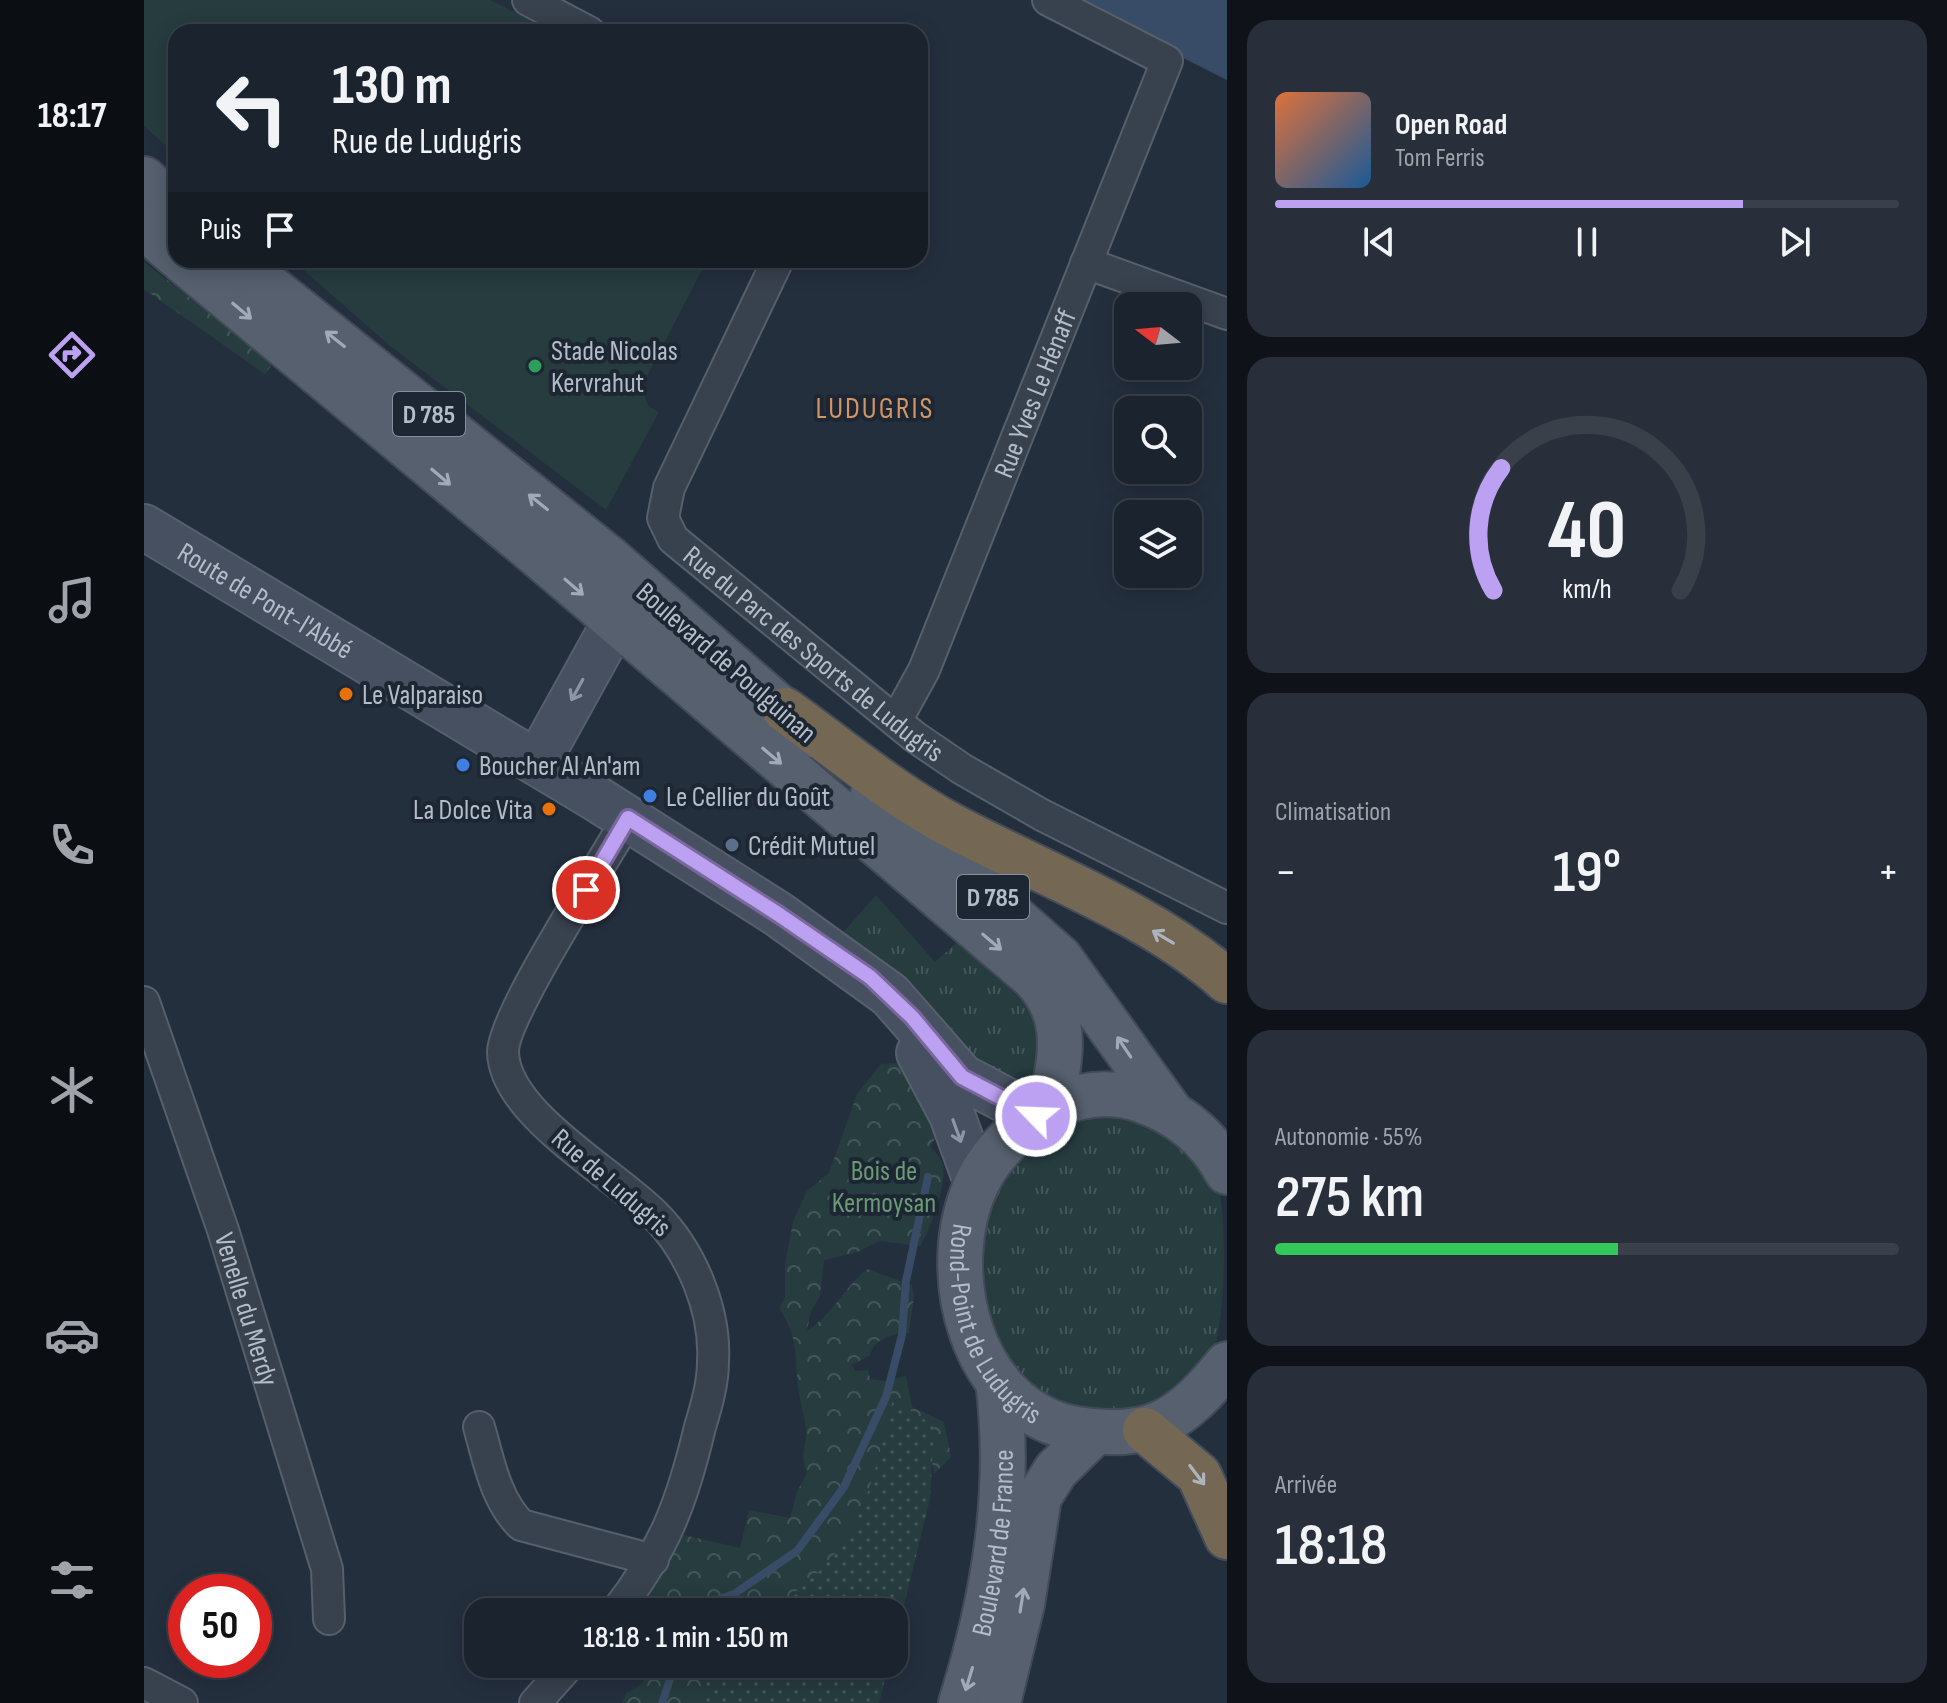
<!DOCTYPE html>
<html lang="fr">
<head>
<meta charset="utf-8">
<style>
	body { margin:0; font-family:"Sofia Sans Condensed",sans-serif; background:#282f3a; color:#f1f3f6; height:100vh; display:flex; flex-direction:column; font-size:30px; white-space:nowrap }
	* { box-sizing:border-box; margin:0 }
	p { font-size:26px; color:#a0a4aa }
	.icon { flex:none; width:44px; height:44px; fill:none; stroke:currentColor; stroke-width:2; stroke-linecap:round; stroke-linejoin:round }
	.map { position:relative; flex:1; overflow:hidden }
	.details { display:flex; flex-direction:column; gap:20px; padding:20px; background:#0f1319; width:720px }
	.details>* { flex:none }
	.hud { position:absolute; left:24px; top:24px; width:760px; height:244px; border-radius:24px; box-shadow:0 4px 20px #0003,0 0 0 2px #39404a; background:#1b232e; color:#f1f3f6; overflow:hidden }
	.needle { width:52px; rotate:286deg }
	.buttons { position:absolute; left:970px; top:292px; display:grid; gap:16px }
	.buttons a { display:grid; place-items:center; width:88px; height:88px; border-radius:16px; background:#1b232e; box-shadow:0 4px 20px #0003,0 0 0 2px #39404a; font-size:40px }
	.speed { position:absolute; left:24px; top:1574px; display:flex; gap:16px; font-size:40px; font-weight:700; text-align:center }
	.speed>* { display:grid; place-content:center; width:104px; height:104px; border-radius:50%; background:#1b232e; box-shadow:0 4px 20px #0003,0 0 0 2px #39404a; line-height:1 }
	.speed .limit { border:12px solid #d22; background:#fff; color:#111 }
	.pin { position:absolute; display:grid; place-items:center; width:68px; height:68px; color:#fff; margin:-34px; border:4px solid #fff; border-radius:50%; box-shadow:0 2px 8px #0007 }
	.me { position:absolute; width:88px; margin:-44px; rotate:294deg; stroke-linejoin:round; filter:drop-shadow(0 0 6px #0008) }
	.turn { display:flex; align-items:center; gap:28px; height:168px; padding:0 32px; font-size:36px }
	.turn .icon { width:104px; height:104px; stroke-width:2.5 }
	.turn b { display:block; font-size:56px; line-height:68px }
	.then { display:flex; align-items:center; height:76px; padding:0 32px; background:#0003; gap:16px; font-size:30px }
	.big { font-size:60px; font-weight:600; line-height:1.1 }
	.details .tile { flex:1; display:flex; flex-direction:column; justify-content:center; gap:12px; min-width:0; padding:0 28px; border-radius:24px; background:#282f3a }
	.details .dial { align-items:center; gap:0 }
	.dial svg { height:208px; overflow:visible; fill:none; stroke:#39404a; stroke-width:7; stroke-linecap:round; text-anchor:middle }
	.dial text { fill:#f1f3f6; stroke:none }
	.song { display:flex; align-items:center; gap:24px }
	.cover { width:96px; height:96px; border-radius:12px; background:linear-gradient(135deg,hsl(20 70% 55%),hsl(210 70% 35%)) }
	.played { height:8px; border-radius:4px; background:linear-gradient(90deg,#bca0f2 75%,#39404a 75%) }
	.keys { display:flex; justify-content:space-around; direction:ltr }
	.heat { display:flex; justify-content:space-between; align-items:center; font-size:44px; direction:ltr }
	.charge { height:12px; border-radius:6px; background:linear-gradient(90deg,#34c759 55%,#39404a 0) }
	.trip { position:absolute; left:320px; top:1598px; width:444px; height:80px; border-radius:24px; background:#1b232e; box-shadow:0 4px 20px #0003,0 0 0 2px #39404a; font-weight:600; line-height:80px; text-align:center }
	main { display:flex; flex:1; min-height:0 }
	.tabs { display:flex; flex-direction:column; width:144px; justify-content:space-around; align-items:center; background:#0b0e12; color:#a0a4aa }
	.tabs .icon { width:56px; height:56px }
	.tabs .current { color:#bca0f2 }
	.tabs b { font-size:36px; color:#f1f3f6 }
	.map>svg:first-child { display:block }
</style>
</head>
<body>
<main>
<nav class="tabs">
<b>18:17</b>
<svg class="icon current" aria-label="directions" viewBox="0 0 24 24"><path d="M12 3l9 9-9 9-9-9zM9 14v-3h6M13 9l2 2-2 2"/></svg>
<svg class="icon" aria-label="music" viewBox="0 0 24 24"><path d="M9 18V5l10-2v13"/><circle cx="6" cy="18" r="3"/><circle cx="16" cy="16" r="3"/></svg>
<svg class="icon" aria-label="phone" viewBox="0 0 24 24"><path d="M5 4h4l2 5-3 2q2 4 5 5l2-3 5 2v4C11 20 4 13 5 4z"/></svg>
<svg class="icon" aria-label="climate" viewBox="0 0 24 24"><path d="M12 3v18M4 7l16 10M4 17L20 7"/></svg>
<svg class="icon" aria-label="car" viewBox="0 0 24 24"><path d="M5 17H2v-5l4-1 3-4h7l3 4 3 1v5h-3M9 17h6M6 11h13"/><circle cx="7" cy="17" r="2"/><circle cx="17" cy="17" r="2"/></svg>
<svg class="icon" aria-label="filters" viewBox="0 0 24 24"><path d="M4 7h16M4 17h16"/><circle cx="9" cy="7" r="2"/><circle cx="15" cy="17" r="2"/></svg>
</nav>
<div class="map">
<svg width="1083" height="1703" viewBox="0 0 1083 1703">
	<defs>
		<pattern id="grass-tufts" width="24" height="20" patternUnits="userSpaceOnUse" patternTransform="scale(2)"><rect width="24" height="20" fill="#263c3f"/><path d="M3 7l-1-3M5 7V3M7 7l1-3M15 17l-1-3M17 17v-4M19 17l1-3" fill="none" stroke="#435659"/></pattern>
		<pattern id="forest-crowns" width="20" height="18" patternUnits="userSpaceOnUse" patternTransform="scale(2)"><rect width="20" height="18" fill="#263c3f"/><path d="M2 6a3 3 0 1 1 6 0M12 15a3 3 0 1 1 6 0" fill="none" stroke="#435659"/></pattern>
		<pattern id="garden-dots" width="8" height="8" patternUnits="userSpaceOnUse" patternTransform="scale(2)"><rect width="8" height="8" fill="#263c3f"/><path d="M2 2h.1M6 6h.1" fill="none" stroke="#435659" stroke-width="1.8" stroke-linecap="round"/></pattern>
	</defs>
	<rect width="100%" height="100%" fill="#242f3e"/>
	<path fill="url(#grass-tufts)" d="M 732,895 L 791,962 L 819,937 L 866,970 L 900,1035 L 891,1079 L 880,1090 L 859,1090 L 696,936 Z
		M 936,1116 C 953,1116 974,1113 991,1116 C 1025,1123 1059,1160 1075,1189 C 1083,1225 1083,1340 1061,1371 C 1056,1377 1048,1381 1042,1385 C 1000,1415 961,1423 912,1403 C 898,1398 885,1382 874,1373 C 834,1340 831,1221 857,1178 C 878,1145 902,1133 936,1116 Z"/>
	<path fill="url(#forest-crowns)" d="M 0,262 L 129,363 L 121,374 L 0,289 Z
		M 753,1063 L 762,1065 L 776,1087 L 792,1137 L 786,1147 C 790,1151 796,1157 798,1162 C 805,1179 786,1231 776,1246 L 735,1241 L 714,1252 L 680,1260 L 676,1296 L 667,1311 L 663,1331 C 688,1315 700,1288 723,1269 L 768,1285 L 770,1296 L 765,1333 C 749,1334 731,1337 726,1355 L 708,1365 L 711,1371 L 724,1370 L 726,1379 L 741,1381 L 762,1376 L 768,1407 L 800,1422 L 807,1457 L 790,1474 L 783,1430 L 751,1497 L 661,1612 L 486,1612 L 540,1535 L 596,1548 L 605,1510 L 646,1518 L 653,1492 L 663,1473 C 657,1454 660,1455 662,1437 C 663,1424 657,1407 655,1393 C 650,1358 656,1340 635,1308 L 641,1297 L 641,1265 L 649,1221 L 663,1191 L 685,1173 L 713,1094 L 737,1064 Z
		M 505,1664 L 598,1664 L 573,1703 L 478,1703 L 482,1693 L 498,1684 Z"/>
	<path fill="url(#garden-dots)" d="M 749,1399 L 790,1426 L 786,1499 L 750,1646 L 750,1612 L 624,1612 C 717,1550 724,1500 749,1399 Z
		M 571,1664 L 745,1664 L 735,1703 L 554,1703 Z"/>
	<path fill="#263c3f" d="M 0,0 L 346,0 L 410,32 L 32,32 L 32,155 L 0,126 Z
		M 148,260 L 563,260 L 497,388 L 505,407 L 515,412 L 462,510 L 245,345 Z"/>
	<path fill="#394c67" d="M 924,0 L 1083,0 L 1083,80 Z"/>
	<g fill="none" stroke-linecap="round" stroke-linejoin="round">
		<path stroke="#394c67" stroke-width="8" d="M 556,1612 L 562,1604 L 590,1594 L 653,1551 L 700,1487 L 742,1397 L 758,1335 L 762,1281 L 784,1177
			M 518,1703 L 531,1664"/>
		<g stroke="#565f6c" stroke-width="34">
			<g id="street">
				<path d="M 384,0 L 445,32"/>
				<path id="s1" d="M 634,260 L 525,488 L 519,518 L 529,539 L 771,737 L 818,769 L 898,815 L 1083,908"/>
				<path d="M 942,263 L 1083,314"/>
				<path id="s2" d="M 752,721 L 780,670 L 1023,61 L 904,0"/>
				<path id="s3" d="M 0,1002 L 79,1230 L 183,1569 L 185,1619"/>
				<path d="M 335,1427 C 345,1461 351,1499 377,1525 L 509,1560"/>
				<path d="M 472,1612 C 520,1550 538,1503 556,1427 C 562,1407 569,1384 569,1362 C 572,1310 547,1251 511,1215 C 468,1172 360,1113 359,1052 C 359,1015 461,860 484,818"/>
				<path d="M 0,1683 L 38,1703"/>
				<path d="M 391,1703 L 426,1664"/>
			</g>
		</g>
		<g stroke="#565f6c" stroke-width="48">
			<g id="secondary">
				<path id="s4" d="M 0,527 L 453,799 L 634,914 L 746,995 L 818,1077 L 892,1116"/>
				<path d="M 393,763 L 471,622"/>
				<path d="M 775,1053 L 808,1115 L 833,1184"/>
			</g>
		</g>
		<g stroke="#414a57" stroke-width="48">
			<g id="primary">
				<path d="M 0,179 L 32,207"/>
				<path d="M 0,227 L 32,255"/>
				<path d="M 38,260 L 394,555 L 888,976 C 927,1015 917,1059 906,1107"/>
				<path d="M 92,260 L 467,560 L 667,735"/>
				<path d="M 729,793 L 916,958 L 1026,1111"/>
				<path id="s5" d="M 1083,1172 C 1064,1136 1034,1113 997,1100 C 958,1087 915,1097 883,1123 C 863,1140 845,1158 833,1183 C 792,1270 826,1411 933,1429 C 1007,1441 1038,1420 1083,1364"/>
				<path id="s6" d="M 817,1703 C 850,1598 868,1491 854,1381"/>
				<path d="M 854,1703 L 878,1604 L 895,1497 L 912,1470 L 951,1432"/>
			</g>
		</g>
		<g stroke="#434c59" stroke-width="48">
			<path id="highway" d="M 641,710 C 697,750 751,796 812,828 C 900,874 1009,915 1083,981
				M 1001,1430 L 1055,1475 L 1083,1537"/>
		</g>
		<use href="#street" stroke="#38414e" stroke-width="30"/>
		<use href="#secondary" stroke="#465061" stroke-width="44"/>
		<use href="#primary" stroke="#56606e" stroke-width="44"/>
		<use href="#highway" stroke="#746855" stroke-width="44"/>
	</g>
	<defs><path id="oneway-shaft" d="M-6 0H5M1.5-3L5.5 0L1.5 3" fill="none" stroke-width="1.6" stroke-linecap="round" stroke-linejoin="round" transform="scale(2)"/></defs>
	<g stroke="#a1aab7">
		<use href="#oneway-shaft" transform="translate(98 311) rotate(40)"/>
		<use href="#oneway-shaft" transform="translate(191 339) rotate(-141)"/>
		<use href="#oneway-shaft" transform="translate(297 477) rotate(40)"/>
		<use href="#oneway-shaft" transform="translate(394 502) rotate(-141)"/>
		<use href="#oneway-shaft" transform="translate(430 587) rotate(41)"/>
		<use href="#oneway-shaft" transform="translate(628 756) rotate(40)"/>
		<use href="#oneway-shaft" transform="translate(848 942) rotate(40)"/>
		<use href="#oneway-shaft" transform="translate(980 1047) rotate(-124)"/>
		<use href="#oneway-shaft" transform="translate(878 1600) rotate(-81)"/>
		<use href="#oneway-shaft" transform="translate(825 1679) rotate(107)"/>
	</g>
	<g stroke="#8e96a5">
		<use href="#oneway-shaft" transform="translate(433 690) rotate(119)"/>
		<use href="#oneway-shaft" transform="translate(813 1131) rotate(70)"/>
	</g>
	<g stroke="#aeb4bd">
		<use href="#oneway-shaft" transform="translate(1019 937) rotate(-149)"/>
		<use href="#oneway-shaft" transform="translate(1053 1475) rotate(53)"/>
	</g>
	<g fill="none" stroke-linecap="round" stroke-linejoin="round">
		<g stroke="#7a689d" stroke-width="20">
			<path id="route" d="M 442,890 L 484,818 L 634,914 L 726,977 L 768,1017 L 818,1077 L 892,1116"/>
		</g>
		<use href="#route" stroke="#bca0f2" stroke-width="14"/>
	</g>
	<circle fill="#2e9e5b" stroke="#1d2633" stroke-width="3" cx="391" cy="366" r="8"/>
	<g fill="#e8710a" stroke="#1d2633" stroke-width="3">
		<circle cx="202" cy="694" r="8"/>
		<circle cx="405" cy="809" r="8"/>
	</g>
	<g fill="#3f7fe0" stroke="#1d2633" stroke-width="3">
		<circle cx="319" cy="765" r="8"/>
		<circle cx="506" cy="796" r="8"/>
	</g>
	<circle fill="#5c6f8a" stroke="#1d2633" stroke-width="3" cx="588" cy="845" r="8"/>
	<g text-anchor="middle" stroke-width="8" stroke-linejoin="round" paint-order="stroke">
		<g fill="#1d2633" stroke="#878f9c" stroke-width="2">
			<rect x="249" y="392" width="72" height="44" rx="6"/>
			<rect x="813" y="875" width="72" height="44" rx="6"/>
		</g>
		<g font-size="26" font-weight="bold" fill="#b4bcc9">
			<text x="285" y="423">D 785</text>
			<text x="849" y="906">D 785</text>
		</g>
		<g font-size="28" fill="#b4bcc9" stroke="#1d2633" text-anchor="start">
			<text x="407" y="360">Stade Nicolas<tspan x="407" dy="32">Kervrahut</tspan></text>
			<text x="218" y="704">Le Valparaiso</text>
			<text x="335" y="775">Boucher Al An'am</text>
			<text x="522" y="806">Le Cellier du Goût</text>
			<text x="389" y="819" text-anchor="end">La Dolce Vita</text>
			<text x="604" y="855">Crédit Mutuel</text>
		</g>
		<g font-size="28" fill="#b4bcc9" stroke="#1d2633">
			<text dy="10" stroke="none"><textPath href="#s2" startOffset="356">Rue Yves Le Hénaff</textPath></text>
			<text dy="10" stroke="none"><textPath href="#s4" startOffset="142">Route de Pont-l'Abbé</textPath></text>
			<text dy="10" stroke="none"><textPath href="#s1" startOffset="488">Rue du Parc des Sports de Ludugris</textPath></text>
			<text transform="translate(583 662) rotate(41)" y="10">Boulevard de Poulguinan</text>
			<text transform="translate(468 1182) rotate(41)" y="10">Rue de Ludugris</text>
			<text dy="10" stroke="none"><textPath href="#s3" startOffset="324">Venelle du Merdy</textPath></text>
			<text dy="10" stroke="none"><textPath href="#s5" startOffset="468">Rond-Point de Ludugris</textPath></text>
			<text dy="10" stroke="none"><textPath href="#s6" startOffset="164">Boulevard de France</textPath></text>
		</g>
		<g font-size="28" fill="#6b9a76" stroke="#1d2633">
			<text x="740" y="1180">Bois de<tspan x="740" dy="32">Kermoysan</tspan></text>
		</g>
		<g font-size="30" letter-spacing="2" fill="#d59563" stroke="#1d2633">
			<text x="731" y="418">LUDUGRIS</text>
		</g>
	</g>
</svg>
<div class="buttons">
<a><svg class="needle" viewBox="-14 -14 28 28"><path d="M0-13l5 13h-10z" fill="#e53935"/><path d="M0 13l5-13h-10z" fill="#a0a4aa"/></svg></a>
<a><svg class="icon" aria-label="search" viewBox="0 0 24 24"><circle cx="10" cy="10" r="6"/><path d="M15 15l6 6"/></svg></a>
<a><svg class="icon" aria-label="layers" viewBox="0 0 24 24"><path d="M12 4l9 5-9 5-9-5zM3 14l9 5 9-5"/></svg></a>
</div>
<div class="speed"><div class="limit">50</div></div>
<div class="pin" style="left:442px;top:890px;background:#d93025"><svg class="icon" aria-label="arrive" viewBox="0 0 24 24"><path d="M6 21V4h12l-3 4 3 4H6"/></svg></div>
<svg class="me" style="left:892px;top:1116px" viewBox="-20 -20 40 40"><circle r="17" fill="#bca0f2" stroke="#fff" stroke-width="3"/><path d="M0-11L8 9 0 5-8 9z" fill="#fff"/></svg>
<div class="trip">18:18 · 1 min · 150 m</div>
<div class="hud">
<div class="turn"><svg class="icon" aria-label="left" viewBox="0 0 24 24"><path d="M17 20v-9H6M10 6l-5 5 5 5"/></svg><div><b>130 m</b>Rue de Ludugris</div></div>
<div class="then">Puis<svg class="icon" aria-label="arrive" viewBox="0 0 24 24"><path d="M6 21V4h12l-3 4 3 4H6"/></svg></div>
</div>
</div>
<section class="details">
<div class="tile">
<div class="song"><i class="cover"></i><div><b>Open Road</b><p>Tom Ferris</p></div></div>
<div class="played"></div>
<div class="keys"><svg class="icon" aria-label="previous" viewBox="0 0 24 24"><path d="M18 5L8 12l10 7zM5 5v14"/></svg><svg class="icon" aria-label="pause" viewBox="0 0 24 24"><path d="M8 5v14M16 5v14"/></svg><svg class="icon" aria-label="next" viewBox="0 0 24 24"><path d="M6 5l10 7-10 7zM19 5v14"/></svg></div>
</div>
<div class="tile dial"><svg viewBox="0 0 100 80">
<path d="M14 69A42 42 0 1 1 86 69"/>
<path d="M14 69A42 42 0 0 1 17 22" stroke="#bca0f2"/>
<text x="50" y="56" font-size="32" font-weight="700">40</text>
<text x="50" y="72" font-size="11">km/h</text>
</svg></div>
<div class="tile"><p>Climatisation</p>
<div class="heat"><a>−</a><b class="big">19°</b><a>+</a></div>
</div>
<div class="tile"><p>Autonomie · 55%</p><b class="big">275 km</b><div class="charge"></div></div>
<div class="tile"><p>Arrivée</p><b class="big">18:18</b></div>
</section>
</main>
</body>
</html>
